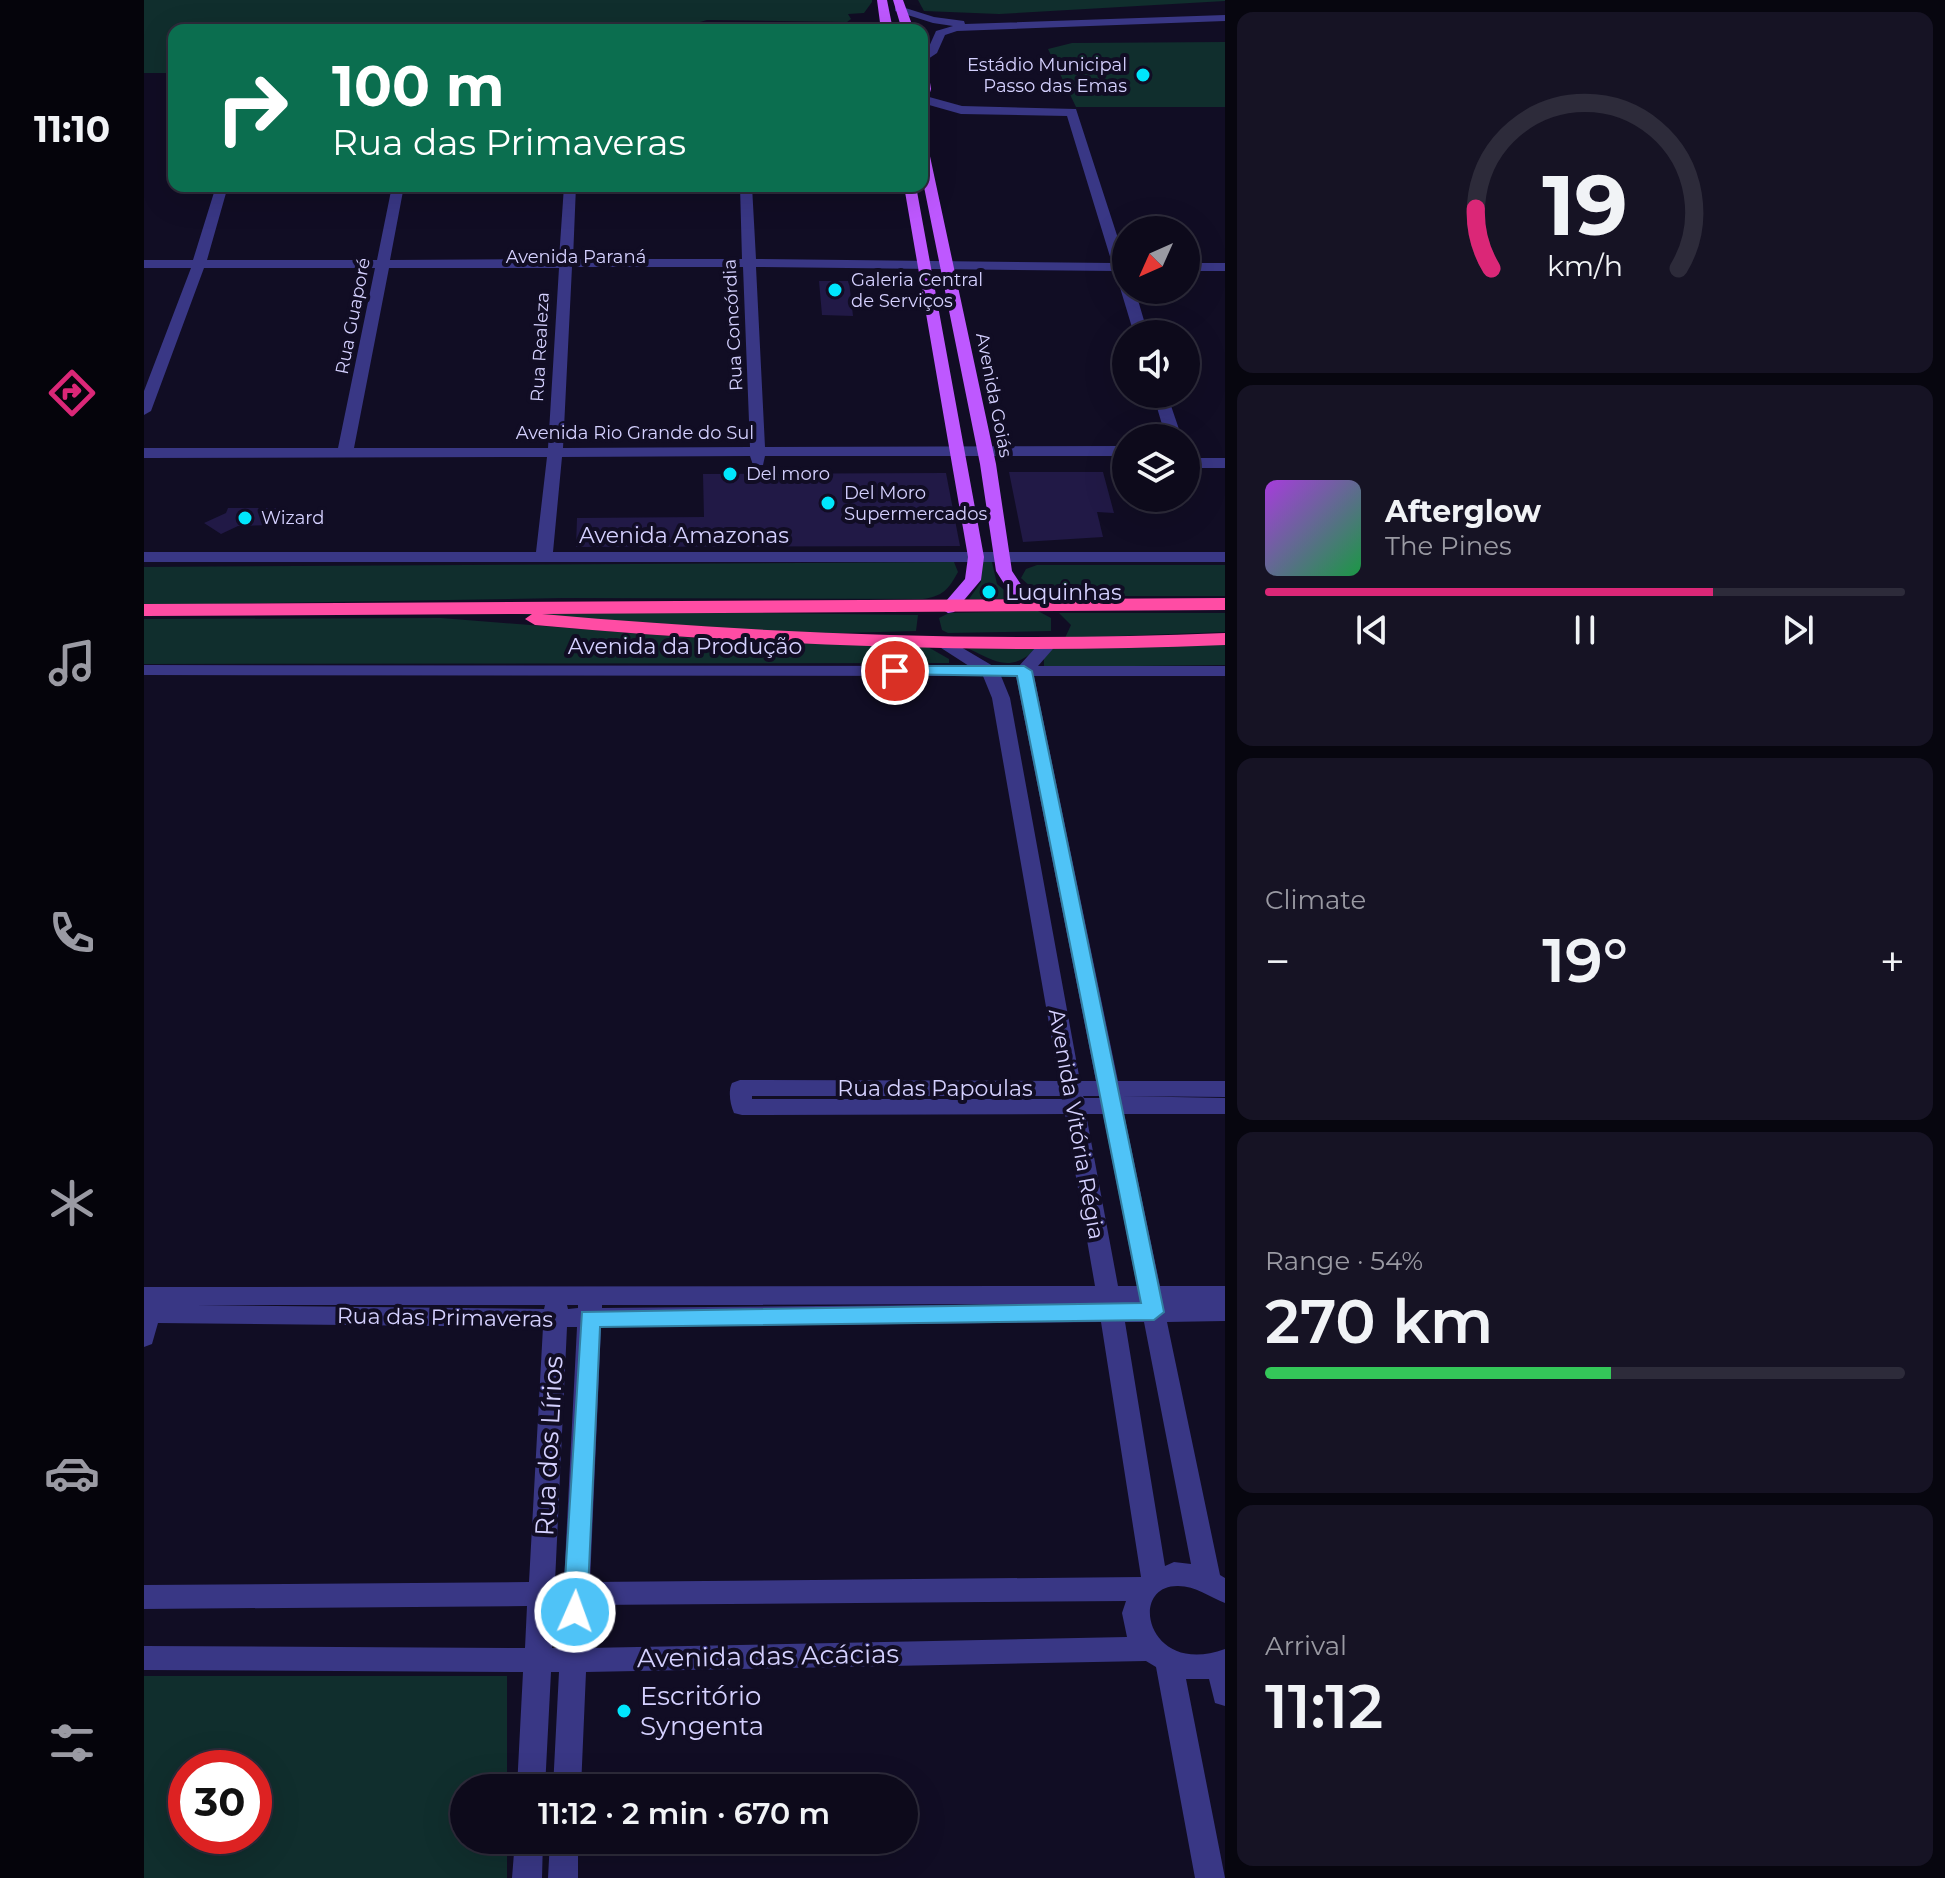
<!DOCTYPE html>
<html lang="en">
<head>
<meta charset="utf-8">
<style>
	body { margin:0; font-family:Montserrat,sans-serif; background:#161324; color:#f1f3f6; height:100vh; display:flex; flex-direction:column; font-size:30px; white-space:nowrap }
	* { box-sizing:border-box; margin:0 }
	p { font-size:26px; color:#9a9aa3 }
	.icon { flex:none; width:44px; height:44px; fill:none; stroke:currentColor; stroke-width:2; stroke-linecap:round; stroke-linejoin:round }
	.map { position:relative; flex:1; overflow:hidden }
	.drawer { display:flex; flex-direction:column; gap:12px; padding:12px; background:#07060f; width:720px }
	.drawer>* { flex:none }
	.hud { position:absolute; left:24px; top:24px; width:760px; height:168px; border-radius:16px; box-shadow:0 8px 32px #0002,0 0 0 2px #2d2b3a; background:#0b6e4f; color:#fff; overflow:hidden }
	.needle { width:52px; rotate:225deg }
	.tools { position:absolute; left:968px; top:216px; display:grid; gap:16px }
	.tools a { display:grid; place-items:center; width:88px; height:88px; border-radius:50%; background:#0d0a1b; box-shadow:0 8px 32px #0002,0 0 0 2px #2d2b3a; font-size:40px }
	.speed { position:absolute; left:24px; top:1750px; display:flex; gap:16px; font-size:40px; font-weight:700; text-align:center }
	.speed>* { display:grid; place-content:center; width:104px; height:104px; border-radius:50%; background:#0d0a1b; box-shadow:0 8px 32px #0002,0 0 0 2px #2d2b3a; line-height:1 }
	.speed .limit { border:12px solid #d22; background:#fff; color:#111 }
	.pin { position:absolute; display:grid; place-items:center; width:68px; height:68px; color:#fff; margin:-34px; border:4px solid #fff; border-radius:50%; box-shadow:0 2px 8px #0007 }
	.me { position:absolute; width:88px; margin:-44px; rotate:2deg; stroke-linejoin:round; filter:drop-shadow(0 0 6px #0008) }
	.turn { display:flex; align-items:center; gap:28px; height:168px; padding:0 32px; font-size:36px }
	.turn .icon { width:104px; height:104px; stroke-width:2.5 }
	.turn b { display:block; font-size:56px; line-height:68px }
	.big { font-size:60px; font-weight:600; line-height:1.1 }
	.drawer .tile { flex:1; display:flex; flex-direction:column; justify-content:center; gap:12px; min-width:0; padding:0 28px; border-radius:16px; background:#161324 }
	.drawer .dial { align-items:center; gap:0 }
	.dial svg { height:208px; overflow:visible; fill:none; stroke:#2d2b3a; stroke-width:7; stroke-linecap:round; text-anchor:middle }
	.dial text { fill:#f1f3f6; stroke:none }
	.song { display:flex; align-items:center; gap:24px }
	.cover { width:96px; height:96px; border-radius:12px; background:linear-gradient(135deg,hsl(280 70% 55%),hsl(140 70% 35%)) }
	.played { height:8px; border-radius:4px; background:linear-gradient(90deg,#db2777 70%,#2d2b3a 70%) }
	.keys { display:flex; justify-content:space-around; direction:ltr }
	.heat { display:flex; justify-content:space-between; align-items:center; font-size:44px; direction:ltr }
	.charge { height:12px; border-radius:6px; background:linear-gradient(90deg,#34c759 54%,#2d2b3a 0) }
	.trip { position:absolute; left:306px; top:1774px; width:468px; height:80px; border-radius:40px; background:#0d0a1b; box-shadow:0 8px 32px #0002,0 0 0 2px #2d2b3a; font-weight:600; line-height:80px; text-align:center }
	main { display:flex; flex:1; min-height:0 }
	.tab-bar { display:flex; flex-direction:column; width:144px; justify-content:space-around; align-items:center; background:#05040b; color:#9a9aa3 }
	.tab-bar .icon { width:56px; height:56px }
	.tab-bar .on { color:#db2777 }
	.tab-bar b { font-size:36px; color:#f1f3f6 }
	.map>svg:first-child { display:block }
</style>
</head>
<body>
<main>
<nav class="tab-bar">
<b>11:10</b>
<svg class="icon on" aria-label="directions" viewBox="0 0 24 24"><path d="M12 3l9 9-9 9-9-9zM9 14v-3h6M13 9l2 2-2 2"/></svg>
<svg class="icon" aria-label="music" viewBox="0 0 24 24"><path d="M9 18V5l10-2v13"/><circle cx="6" cy="18" r="3"/><circle cx="16" cy="16" r="3"/></svg>
<svg class="icon" aria-label="phone" viewBox="0 0 24 24"><path d="M5 4h4l2 5-3 2q2 4 5 5l2-3 5 2v4C11 20 4 13 5 4z"/></svg>
<svg class="icon" aria-label="climate" viewBox="0 0 24 24"><path d="M12 3v18M4 7l16 10M4 17L20 7"/></svg>
<svg class="icon" aria-label="car" viewBox="0 0 24 24"><path d="M5 17H2v-5l4-1 3-4h7l3 4 3 1v5h-3M9 17h6M6 11h13"/><circle cx="7" cy="17" r="2"/><circle cx="17" cy="17" r="2"/></svg>
<svg class="icon" aria-label="filters" viewBox="0 0 24 24"><path d="M4 7h16M4 17h16"/><circle cx="9" cy="7" r="2"/><circle cx="15" cy="17" r="2"/></svg>
</nav>
<div class="map">
<svg width="1081" height="1878" viewBox="0 0 1081 1878">
	<rect width="100%" height="100%" fill="#110d24"/>
	<path fill="#102e2d" fill-rule="evenodd" d="M 0,0 L 728,0 L 728,2 L 720,13 L 704,14 L 707,19 L 703,22 L 563,20 L 528,30 L 30,30 L 30,73 L 0,73 Z
		M 774,0 L 1081,0 L 1081,1 L 855,14 L 780,11 Z
		M 1081,42 L 1081,107 L 932,107 L 904,49 L 928,43 Z
		M 810,562 L 814,572 C 804,590 799,596 779,599 L 419,598 L 0,605 L 0,567 Z
		M 836,562 L 848,562 L 853,584 L 871,599 L 825,599 L 837,582 Z
		M 893,565 L 1081,565 L 1081,596 L 907,596 L 888,588 L 877,578 L 882,569 Z
		M 392,610 L 774,615 L 772,631 L 664,634 L 362,613 Z
		M 894,611 L 907,618 L 907,631 L 804,633 L 798,630 L 795,618 L 805,613 Z
		M 915,613 L 1081,613 L 1081,632 L 921,638 L 927,625 Z
		M 297,618 L 551,638 L 784,647 L 805,659 L 805,663 L 0,664 L 0,619 Z
		M 1081,644 L 1081,665 L 900,667 L 900,653 L 913,647 Z
		M 818,646 L 896,646 C 863,676 852,660 818,646 Z
		M 0,1676 L 363,1676 L 363,1788 L 320,1788 L 320,1840 L 363,1840 L 363,1878 L 0,1878 ZM 42,1768 L 110,1768 L 110,1836 L 42,1836 Z"/>
	<path fill="#211946" d="M 675,281 L 705,281 L 709,316 L 678,315 Z
		M 865,472 L 959,472 L 970,513 L 953,512 L 959,537 L 879,542 Z
		M 802,473 L 816,546 L 432,547 L 433,518 L 560,517 L 559,474 Z
		M 84,508 L 132,508 L 129,525 L 94,526 L 77,534 L 60,523 L 82,513 Z"/>
	<g fill="none" stroke-linecap="round" stroke-linejoin="round">
		<path fill="#393785" fill-rule="evenodd" d="M 755,6 L 790,17 L 820,21 L 821,24 L 1081,15 L 1081,21 L 813,31 L 801,35 L 793,53 L 778,63 L 778,54 L 784,49 L 792,31 L 809,26 L 789,23 L 751,11 L 751,7 Z
			M 778,95 L 818,106 L 932,109 L 982,263 L 982,290 L 991,290 L 1004,334 L 990,334 L 971,271 L 612,267 L 621,447 L 982,446 L 982,456 L 621,456 L 619,465 L 609,465 L 606,456 L 418,457 L 409,552 L 1081,552 L 1081,562 L 0,562 L 0,552 L 392,552 L 403,457 L 0,458 L 0,448 L 194,448 L 231,268 L 60,268 L 7,411 L 0,415 L 0,391 L 47,268 L 0,268 L 0,260 L 49,260 L 72,186 L 84,186 L 63,260 L 233,260 L 248,186 L 260,186 L 246,260 L 415,259 L 420,186 L 432,186 L 429,259 L 598,259 L 596,186 L 608,186 L 612,259 L 968,263 L 923,116 L 817,114 L 778,103 ZM 428,267 L 599,267 L 606,447 L 419,448 ZM 245,268 L 415,268 L 404,448 L 210,448 Z
			M 1042,263 L 1081,263 L 1081,271 L 1042,271 Z
			M 1009,394 L 1023,394 L 1038,438 L 1022,438 Z
			M 1042,458 L 1081,458 L 1081,468 L 1042,468 Z
			M 800,637 L 849,666 L 875,666 L 900,638 L 906,637 L 915,642 L 894,666 L 1081,666 L 1081,676 L 890,676 L 974,1081 L 1081,1081 L 1081,1097 L 977,1096 L 1081,1098 L 1081,1114 L 980,1114 L 1016,1286 L 1081,1286 L 1081,1321 L 1023,1322 L 1076,1575 L 1081,1578 L 1081,1603 C 1065,1597 1052,1586 1034,1586 C 983,1585 1003,1678 1081,1649 L 1081,1706 L 1071,1703 L 1065,1679 L 1042,1679 L 1081,1878 L 1051,1878 L 1012,1667 L 1002,1661 L 442,1672 L 437,1788 L 409,1788 L 415,1672 L 407,1672 L 401,1788 L 373,1788 L 379,1672 L 0,1670 L 0,1646 L 381,1648 L 383,1606 L 0,1609 L 0,1585 L 385,1582 L 399,1327 L 14,1323 L 8,1344 L 0,1347 L 0,1287 L 951,1286 L 921,1114 L 598,1115 L 590,1113 C 586,1104 584,1091 588,1083 L 596,1080 L 915,1081 L 848,698 L 839,676 L 0,675 L 0,665 L 825,666 L 794,646 L 791,642 ZM 857,676 L 872,676 L 952,1081 L 936,1081 L 866,698 ZM 608,1096 L 918,1096 L 918,1099 L 608,1099 ZM 939,1096 L 955,1096 L 956,1098 L 940,1098 ZM 942,1114 L 959,1114 L 993,1286 L 974,1286 ZM 890,1304 L 458,1308 L 458,1305 ZM 52,1305 L 401,1305 L 400,1309 ZM 423,1305 L 434,1305 L 434,1308 L 424,1309 ZM 957,1322 L 997,1577 L 446,1582 L 457,1327 ZM 981,1322 L 1000,1322 L 1047,1564 L 1030,1562 L 1021,1566 ZM 423,1327 L 433,1327 L 420,1582 L 411,1582 ZM 982,1601 L 978,1613 L 983,1637 L 443,1648 L 445,1605 ZM 410,1605 L 418,1605 L 416,1648 L 408,1648 Z
			M 371,1840 L 399,1840 L 398,1878 L 368,1878 Z
			M 406,1840 L 434,1840 L 434,1878 L 404,1878 Z"/>
		<path fill="#be58ff" fill-rule="evenodd" d="M 733,0 L 743,0 L 749,30 L 737,30 Z
			M 749,0 L 759,0 L 770,30 L 758,30 Z
			M 778,67 L 784,70 L 787,89 L 784,99 L 778,103 Z
			M 778,143 L 784,147 L 852,464 L 868,571 L 878,586 L 903,603 L 903,611 L 891,611 L 866,593 L 852,571 L 836,464 L 778,177 Z
			M 760,186 L 772,186 L 840,557 L 837,580 L 810,612 L 804,613 L 796,608 L 821,579 L 824,557 Z"/>
		<path fill="#ff4ca4" fill-rule="evenodd" d="M 1081,598 L 1081,610 L 398,614 C 626,634 853,643 1081,633 L 1081,645 C 850,655 621,646 391,625 L 381,619 L 388,614 L 0,616 L 0,604 Z"/>
	</g>
	<path fill="#4fc3f7" stroke="#337fa1" stroke-width="2" d="M 751,666 L 880,666 L 888,671 L 1020,1312 L 1010,1320 L 456,1327 L 443,1612 L 440,1620 L 431,1623 L 423,1620 L 419,1612 L 438,1312 L 997,1303 L 873,676 L 746,674 L 743,671 Z"/>
	<g fill="#00e6fc" stroke="#110d24" stroke-width="3">
		<circle cx="999" cy="75" r="8"/>
		<circle cx="691" cy="290" r="8"/>
		<circle cx="586" cy="474" r="8"/>
		<circle cx="684" cy="503" r="8"/>
		<circle cx="101" cy="518" r="8"/>
		<circle cx="845" cy="592" r="8"/>
		<circle cx="480" cy="1711" r="8"/>
	</g>
	<g text-anchor="middle" stroke-width="8" stroke-linejoin="round" paint-order="stroke">
		<g font-size="18" fill="#d5d1ff" stroke="#110d24" text-anchor="start">
			<text x="983" y="71" text-anchor="end">Estádio Municipal<tspan x="983" dy="21">Passo das Emas</tspan></text>
			<text x="707" y="286">Galeria Central<tspan x="707" dy="21">de Serviços</tspan></text>
			<text x="602" y="480">Del moro</text>
			<text x="700" y="499">Del Moro<tspan x="700" dy="21">Supermercados</tspan></text>
			<text x="117" y="524">Wizard</text>
		</g>
		<g font-size="18" fill="#d5d1ff" stroke="#110d24">
			<text x="432" y="263">Avenida Paraná</text>
			<text transform="translate(209 316) rotate(-79)" y="6">Rua Guaporé</text>
			<text transform="translate(589 325) rotate(-93)" y="6">Rua Concórdia</text>
			<text transform="translate(396 347) rotate(-87)" y="6">Rua Realeza</text>
			<text transform="translate(850 395) rotate(79)" y="6">Avenida Goiás</text>
			<text x="491" y="439">Avenida Rio Grande do Sul</text>
		</g>
		<g font-size="22" fill="#d5d1ff" stroke="#110d24">
			<text x="540" y="543">Avenida Amazonas</text>
			<text x="541" y="654">Avenida da Produção</text>
			<text x="791" y="1096">Rua das Papoulas</text>
			<text transform="translate(933 1124) rotate(80)" y="8">Avenida Vitória Régia</text>
			<text transform="translate(301 1317) rotate(1)" y="8">Rua das Primaveras</text>
		</g>
		<g font-size="22" fill="#d5d1ff" stroke="#110d24" text-anchor="start">
			<text x="861" y="600">Luquinhas</text>
		</g>
		<g font-size="26" fill="#d5d1ff" stroke="#110d24">
			<text transform="translate(405 1446) rotate(-87)" y="9">Rua dos Lírios</text>
			<text transform="translate(624 1656) rotate(-1)" y="9">Avenida das Acácias</text>
		</g>
		<g font-size="26" fill="#d5d1ff" stroke="#110d24" text-anchor="start">
			<text x="496" y="1705">Escritório<tspan x="496" dy="30">Syngenta</tspan></text>
		</g>
	</g>
</svg>
<div class="tools">
<a><svg class="needle" viewBox="-14 -14 28 28"><path d="M0-13l5 13h-10z" fill="#e53935"/><path d="M0 13l5-13h-10z" fill="#9a9aa3"/></svg></a>
<a><svg class="icon" aria-label="sound" viewBox="0 0 24 24"><path d="M4 9h4l5-4v14l-5-4H4zM17 9q2 3 0 6"/></svg></a>
<a><svg class="icon" aria-label="layers" viewBox="0 0 24 24"><path d="M12 4l9 5-9 5-9-5zM3 14l9 5 9-5"/></svg></a>
</div>
<div class="speed"><div class="limit">30</div></div>
<div class="pin" style="left:751px;top:671px;background:#d93025"><svg class="icon" aria-label="arrive" viewBox="0 0 24 24"><path d="M6 21V4h12l-3 4 3 4H6"/></svg></div>
<svg class="me" style="left:431px;top:1612px" viewBox="-20 -20 40 40"><circle r="17" fill="#4fc3f7" stroke="#fff" stroke-width="3"/><path d="M0-11L8 9 0 5-8 9z" fill="#fff"/></svg>
<div class="trip">11:12 · 2 min · 670 m</div>
<div class="hud">
<div class="turn"><svg class="icon" aria-label="right" viewBox="0 0 24 24"><path d="M7 20v-9h11M14 6l5 5-5 5"/></svg><div><b>100 m</b>Rua das Primaveras</div></div>
</div>
</div>
<section class="drawer">
<div class="tile dial"><svg viewBox="0 0 100 80">
<path d="M14 69A42 42 0 1 1 86 69"/>
<path d="M14 69A42 42 0 0 1 8 46" stroke="#db2777"/>
<text x="50" y="56" font-size="32" font-weight="700">19</text>
<text x="50" y="72" font-size="11">km/h</text>
</svg></div>
<div class="tile">
<div class="song"><i class="cover"></i><div><b>Afterglow</b><p>The Pines</p></div></div>
<div class="played"></div>
<div class="keys"><svg class="icon" aria-label="previous" viewBox="0 0 24 24"><path d="M18 5L8 12l10 7zM5 5v14"/></svg><svg class="icon" aria-label="pause" viewBox="0 0 24 24"><path d="M8 5v14M16 5v14"/></svg><svg class="icon" aria-label="next" viewBox="0 0 24 24"><path d="M6 5l10 7-10 7zM19 5v14"/></svg></div>
</div>
<div class="tile"><p>Climate</p>
<div class="heat"><a>−</a><b class="big">19°</b><a>+</a></div>
</div>
<div class="tile"><p>Range · 54%</p><b class="big">270 km</b><div class="charge"></div></div>
<div class="tile"><p>Arrival</p><b class="big">11:12</b></div>
</section>
</main>
</body>
</html>
